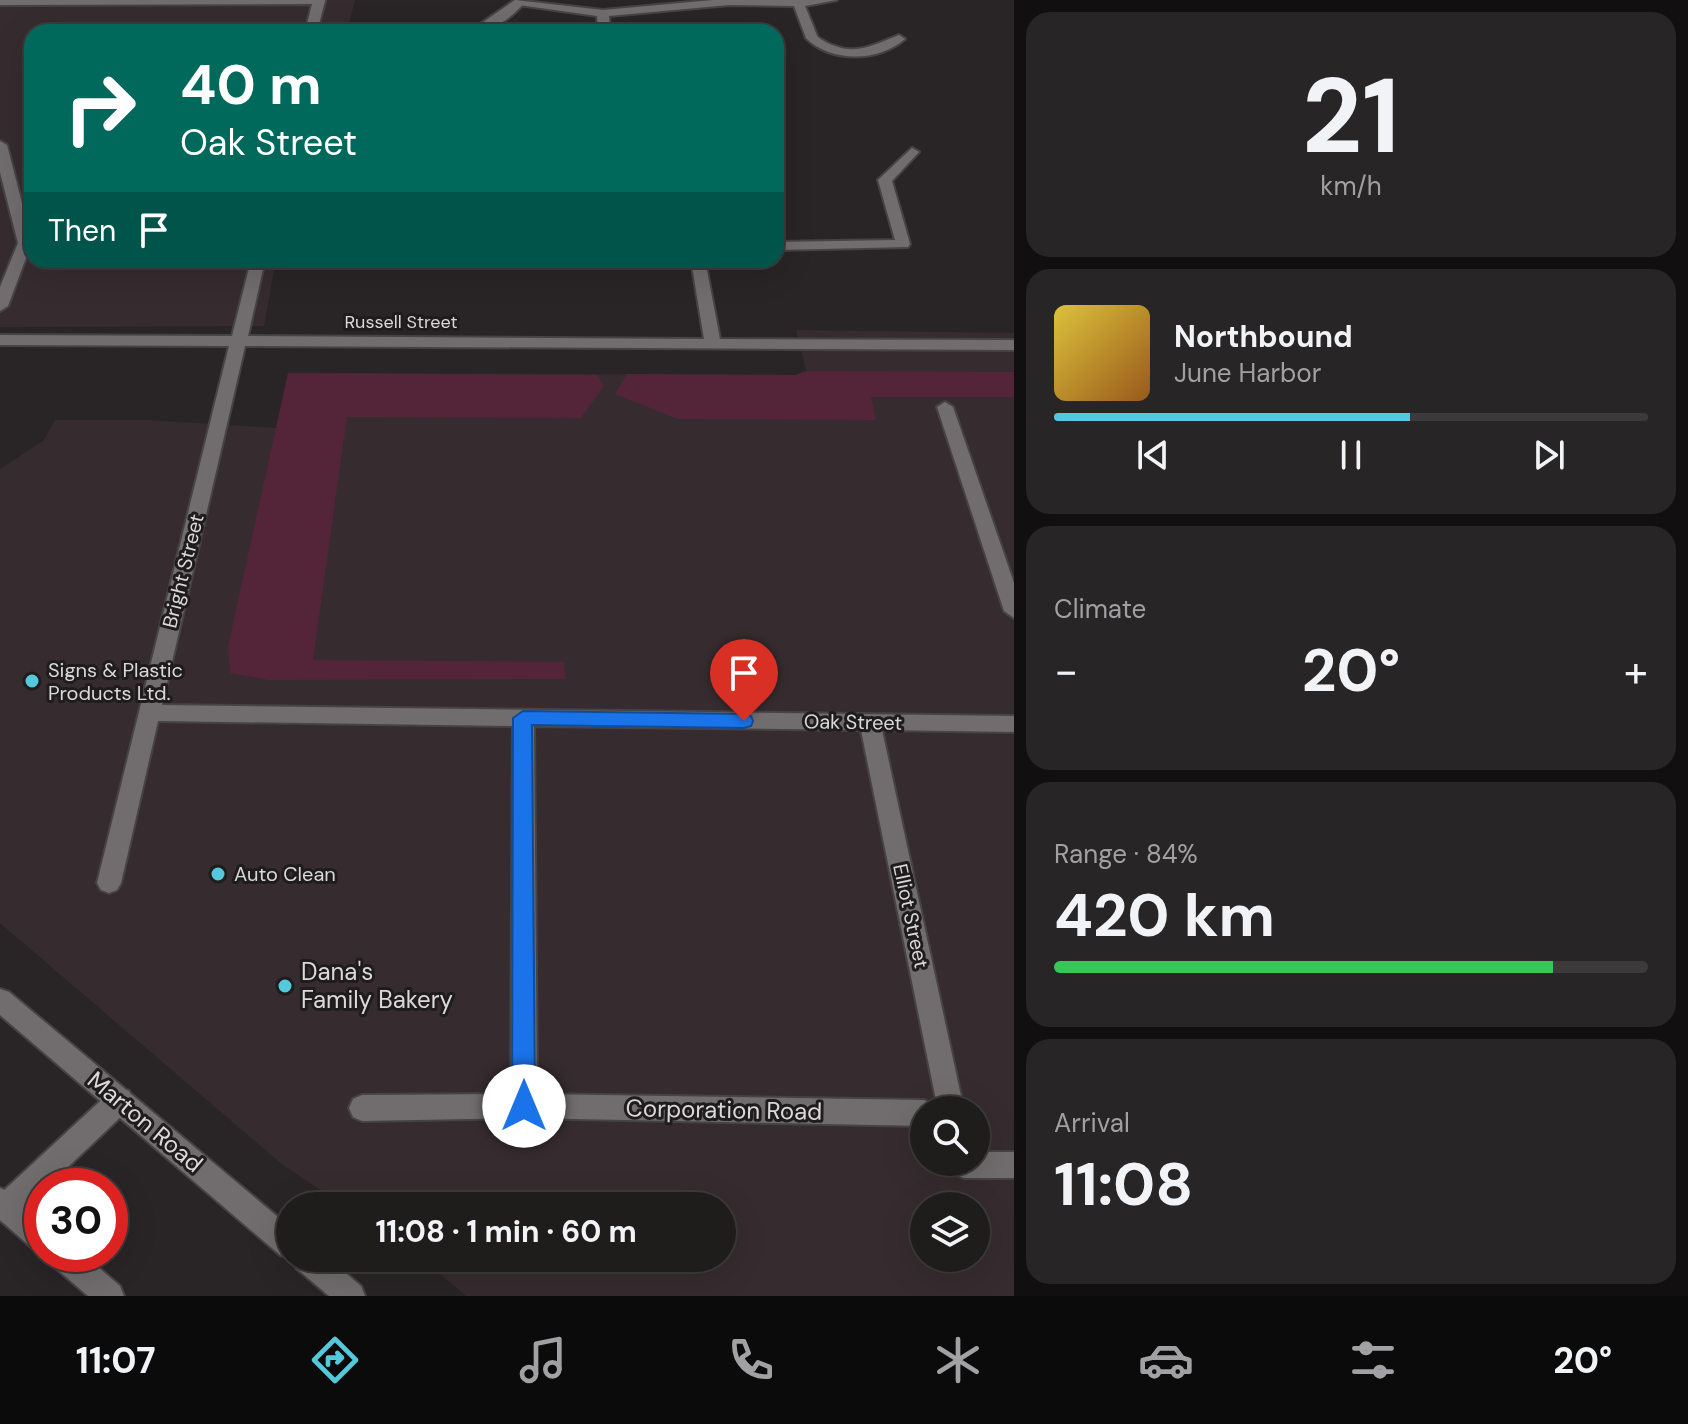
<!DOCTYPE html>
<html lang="en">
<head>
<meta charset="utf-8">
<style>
	body { margin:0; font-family:"DM Sans",sans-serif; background:#272525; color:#f1f3f6; height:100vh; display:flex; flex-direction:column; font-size:30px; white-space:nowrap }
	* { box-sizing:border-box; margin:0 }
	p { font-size:26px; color:#a1a1a3 }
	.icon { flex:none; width:44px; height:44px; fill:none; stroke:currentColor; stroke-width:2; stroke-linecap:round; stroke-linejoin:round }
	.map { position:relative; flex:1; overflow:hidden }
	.drawer { display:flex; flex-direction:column; gap:12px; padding:12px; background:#110f0f; width:674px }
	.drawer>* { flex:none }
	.top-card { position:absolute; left:24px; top:24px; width:760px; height:244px; border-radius:24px; box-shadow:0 8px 32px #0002,0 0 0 2px #3c3a3b; background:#00695c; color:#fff; overflow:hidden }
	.tools { position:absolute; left:910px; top:1096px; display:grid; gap:16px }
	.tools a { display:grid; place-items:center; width:80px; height:80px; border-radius:50%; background:#1f1c1c; box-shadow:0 8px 32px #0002,0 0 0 2px #3c3a3b; font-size:40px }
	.speed { position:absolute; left:24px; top:1168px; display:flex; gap:16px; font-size:40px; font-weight:700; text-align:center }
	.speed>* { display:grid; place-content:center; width:104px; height:104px; border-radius:50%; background:#1f1c1c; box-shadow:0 8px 32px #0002,0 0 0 2px #3c3a3b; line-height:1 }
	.speed .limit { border:12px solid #d22; background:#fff; color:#111 }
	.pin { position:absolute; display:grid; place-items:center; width:68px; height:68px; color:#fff; margin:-82px -34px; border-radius:50% 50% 50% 0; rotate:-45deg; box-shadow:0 0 8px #0007 }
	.pin .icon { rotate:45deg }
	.me { position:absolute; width:88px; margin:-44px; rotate:0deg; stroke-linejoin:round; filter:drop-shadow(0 0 6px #0008) }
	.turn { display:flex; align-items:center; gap:28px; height:168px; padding:0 24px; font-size:36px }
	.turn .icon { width:104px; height:104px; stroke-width:2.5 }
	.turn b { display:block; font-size:56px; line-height:68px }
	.then { display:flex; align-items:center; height:76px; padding:0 24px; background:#0003; gap:16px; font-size:30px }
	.big { font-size:60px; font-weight:700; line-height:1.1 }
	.drawer .widget { flex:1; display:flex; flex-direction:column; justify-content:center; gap:12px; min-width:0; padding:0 28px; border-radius:24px; background:#272525 }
	.drawer .dial { align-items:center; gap:0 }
	.dial b { font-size:104px; line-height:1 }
	.song { display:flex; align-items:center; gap:24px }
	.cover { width:96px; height:96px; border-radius:12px; background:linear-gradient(135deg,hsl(50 70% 55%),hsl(30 70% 35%)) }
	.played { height:8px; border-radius:4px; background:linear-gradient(90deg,#53cadc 60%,#3c3a3b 60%) }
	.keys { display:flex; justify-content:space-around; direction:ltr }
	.heat { display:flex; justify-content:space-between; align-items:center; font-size:44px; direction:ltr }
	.charge { height:12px; border-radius:6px; background:linear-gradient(90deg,#34c759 84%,#3c3a3b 0) }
	.trip { position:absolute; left:276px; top:1192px; width:460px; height:80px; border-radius:40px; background:#1f1c1c; box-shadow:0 8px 32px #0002,0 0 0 2px #3c3a3b; font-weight:700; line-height:80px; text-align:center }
	.menu { display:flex; height:128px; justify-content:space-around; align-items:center; background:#0c0b0b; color:#a1a1a3 }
	.menu .icon { width:56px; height:56px }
	.menu .on { color:#53cadc }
	.menu b { font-size:36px; color:#f1f3f6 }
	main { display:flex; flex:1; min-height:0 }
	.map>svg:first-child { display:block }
</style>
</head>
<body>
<main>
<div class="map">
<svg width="1014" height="1296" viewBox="0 0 1014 1296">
	<rect width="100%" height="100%" fill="#292526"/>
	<path fill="#362c30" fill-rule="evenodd" d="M 0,0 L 355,0 L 347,32 L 32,32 L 32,260 L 289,260 L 275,265 L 264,326 L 0,327 Z
		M 796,330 L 1014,333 L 1014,1296 L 466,1296 L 422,1258 L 722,1258 L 722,1206 L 344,1206 L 283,1165 L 0,923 L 0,469 L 44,440 L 55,420 L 146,420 L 276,428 L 288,373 L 796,375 L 806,370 ZM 924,1110 L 976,1110 L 976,1162 L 924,1162 ZM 924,1206 L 976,1206 L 976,1258 L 924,1258 Z"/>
	<path fill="#542438" d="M 807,371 L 1014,372 L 1014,397 L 871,397 L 876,420 L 678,419 L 615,394 L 627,374 L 796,375 Z
		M 288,373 L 597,375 L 604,386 L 581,418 L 347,417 L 313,660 L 564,662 L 566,679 L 268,680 L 230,673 L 228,646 Z"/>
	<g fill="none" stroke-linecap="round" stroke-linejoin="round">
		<g stroke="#464344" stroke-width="4">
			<path id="lane" d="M 515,0 L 525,2 C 515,15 492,32 476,31 L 476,27 Z
				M 812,34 C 820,38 827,44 835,46 C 859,55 878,43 899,35 L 905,39 C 879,62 831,63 806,38 Z
				M 0,141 L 7,145 L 32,242 L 8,306 L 0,311 L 0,287 L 18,243 L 0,172 Z
				M 945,402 L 953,407 L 1014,583 L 1014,618 L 1004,611 L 937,407 Z"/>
		</g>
		<g stroke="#464344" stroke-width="4">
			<path id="street" d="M 0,0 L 325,0 L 325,1 L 317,32 L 305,32 L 312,4 L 0,5 Z
				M 515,0 L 603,10 L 713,0 L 837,0 L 805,6 L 818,38 L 812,42 L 806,38 L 794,6 L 729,5 L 609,16 L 610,32 L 598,32 L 597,16 L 519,5 L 515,4 Z
				M 912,148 L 919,152 L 892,181 L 910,244 L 908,247 L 776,250 L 776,242 L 895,240 L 878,180 Z
				M 251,260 L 265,260 L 248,336 L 704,339 L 691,260 L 705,260 L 720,339 L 1014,340 L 1014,350 L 245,346 L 162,705 L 1014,716 L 1014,732 L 882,730 L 964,1110 L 938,1110 L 861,730 L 534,726 L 537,1094 L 924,1100 L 933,1104 L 936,1110 L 924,1110 L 924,1126 L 524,1118 L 362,1121 L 353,1117 L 349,1108 L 353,1099 L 362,1095 L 511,1094 L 513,726 L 158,721 L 121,883 L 117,890 L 109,893 L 101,890 L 97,883 L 229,346 L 0,345 L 0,335 L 232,336 Z
				M 120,1088 L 129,1091 L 133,1100 L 129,1109 L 48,1186 L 42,1186 L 42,1192 L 16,1217 L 6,1221 L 0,1218 L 0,1194 L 111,1091 Z
				M 976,1152 L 1014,1152 L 1014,1178 L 964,1178 L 954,1174 L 950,1162 L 976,1162 Z"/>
		</g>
		<g stroke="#464344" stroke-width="4">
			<path id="secondary" d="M 0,989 L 9,992 L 290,1227 L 290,1258 L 328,1258 L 361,1286 L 365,1296 L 329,1296 L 296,1268 L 292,1258 L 290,1259 L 280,1255 L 0,1015 Z
				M 0,1188 L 10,1192 L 42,1220 L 42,1252 L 32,1248 L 0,1220 Z
				M 47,1254 L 83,1254 L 120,1286 L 124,1296 L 88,1296 L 51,1264 Z"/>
		</g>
		<use href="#lane" fill="#716d6e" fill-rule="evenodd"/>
		<use href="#street" fill="#716d6e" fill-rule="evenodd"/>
		<use href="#secondary" fill="#716d6e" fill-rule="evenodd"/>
	</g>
	<path fill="#1a73e8" stroke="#114b97" stroke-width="2" d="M 523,711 L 744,714 L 751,716 L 753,721 L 751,726 L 744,728 L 532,725 L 535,1106 L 532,1114 L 524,1118 L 515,1114 L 512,1106 L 513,718 Z"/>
	<g fill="#53cadc" stroke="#1f1c1d" stroke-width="3">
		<circle cx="32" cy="681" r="8"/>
		<circle cx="218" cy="874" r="8"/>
		<circle cx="285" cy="986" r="8"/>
	</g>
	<g text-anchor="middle" stroke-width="6" stroke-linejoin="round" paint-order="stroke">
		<g font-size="18" fill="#dbd8d9" stroke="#1f1c1d">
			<text x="401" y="328">Russell Street</text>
		</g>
		<g font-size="20" fill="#dbd8d9" stroke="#1f1c1d">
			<text transform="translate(183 571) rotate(-76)" y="7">Bright Street</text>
			<text transform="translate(853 722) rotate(1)" y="7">Oak Street</text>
			<text transform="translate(911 916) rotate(78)" y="7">Elliot Street</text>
		</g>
		<g font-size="20" fill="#dbd8d9" stroke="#1f1c1d" text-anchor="start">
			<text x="48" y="677">Signs &amp; Plastic<tspan x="48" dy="23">Products Ltd.</tspan></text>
			<text x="234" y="881">Auto Clean</text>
		</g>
		<g font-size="24" fill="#dbd8d9" stroke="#1f1c1d" text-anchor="start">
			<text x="301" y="980">Dana's<tspan x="301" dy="28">Family Bakery</tspan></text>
		</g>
		<g font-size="24" fill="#dbd8d9" stroke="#1f1c1d">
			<text transform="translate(724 1110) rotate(1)" y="8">Corporation Road</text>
			<text transform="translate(145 1122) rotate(40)" y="8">Marton Road</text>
		</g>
	</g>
</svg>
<div class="tools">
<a><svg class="icon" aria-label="search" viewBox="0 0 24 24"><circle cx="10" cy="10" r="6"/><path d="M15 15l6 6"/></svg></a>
<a><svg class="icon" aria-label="layers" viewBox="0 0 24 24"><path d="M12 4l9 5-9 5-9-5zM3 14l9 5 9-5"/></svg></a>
</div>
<div class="speed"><div class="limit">30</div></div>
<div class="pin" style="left:744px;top:721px;background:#d93025"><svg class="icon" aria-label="arrive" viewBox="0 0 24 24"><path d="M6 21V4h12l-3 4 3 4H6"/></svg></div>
<svg class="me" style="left:524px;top:1106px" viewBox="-20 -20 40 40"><circle r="19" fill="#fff"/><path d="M0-13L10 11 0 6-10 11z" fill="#1a73e8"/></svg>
<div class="trip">11:08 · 1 min · 60 m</div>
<div class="top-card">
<div class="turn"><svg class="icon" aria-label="right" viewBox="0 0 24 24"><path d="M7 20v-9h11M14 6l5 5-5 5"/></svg><div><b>40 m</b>Oak Street</div></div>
<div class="then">Then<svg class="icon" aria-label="arrive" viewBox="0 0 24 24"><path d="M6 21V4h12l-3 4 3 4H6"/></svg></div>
</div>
</div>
<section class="drawer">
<div class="widget dial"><b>21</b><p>km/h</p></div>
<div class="widget">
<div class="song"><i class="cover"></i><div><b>Northbound</b><p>June Harbor</p></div></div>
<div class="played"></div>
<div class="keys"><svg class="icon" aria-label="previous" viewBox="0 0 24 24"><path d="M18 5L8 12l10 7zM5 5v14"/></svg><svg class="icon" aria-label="pause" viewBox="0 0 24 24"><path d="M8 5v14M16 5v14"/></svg><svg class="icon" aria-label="next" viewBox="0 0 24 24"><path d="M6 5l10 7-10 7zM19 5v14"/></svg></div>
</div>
<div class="widget"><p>Climate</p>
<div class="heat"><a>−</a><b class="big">20°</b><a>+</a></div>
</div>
<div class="widget"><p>Range · 84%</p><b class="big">420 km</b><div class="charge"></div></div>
<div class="widget"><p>Arrival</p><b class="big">11:08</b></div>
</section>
</main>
<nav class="menu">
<b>11:07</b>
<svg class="icon on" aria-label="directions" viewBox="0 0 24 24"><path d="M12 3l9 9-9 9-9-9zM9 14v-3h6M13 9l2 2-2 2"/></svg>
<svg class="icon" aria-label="music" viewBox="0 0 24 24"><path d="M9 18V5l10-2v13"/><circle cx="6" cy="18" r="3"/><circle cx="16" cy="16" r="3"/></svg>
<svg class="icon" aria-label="phone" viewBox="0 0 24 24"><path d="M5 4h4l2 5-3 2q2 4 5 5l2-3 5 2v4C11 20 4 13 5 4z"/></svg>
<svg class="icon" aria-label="climate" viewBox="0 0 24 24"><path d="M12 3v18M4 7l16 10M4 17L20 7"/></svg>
<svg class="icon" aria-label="car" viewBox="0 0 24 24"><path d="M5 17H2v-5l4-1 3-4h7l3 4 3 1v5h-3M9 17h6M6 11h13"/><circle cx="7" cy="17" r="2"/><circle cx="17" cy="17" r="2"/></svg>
<svg class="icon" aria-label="filters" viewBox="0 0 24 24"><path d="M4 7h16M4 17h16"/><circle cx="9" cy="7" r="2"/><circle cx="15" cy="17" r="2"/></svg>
<b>20°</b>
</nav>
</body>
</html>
